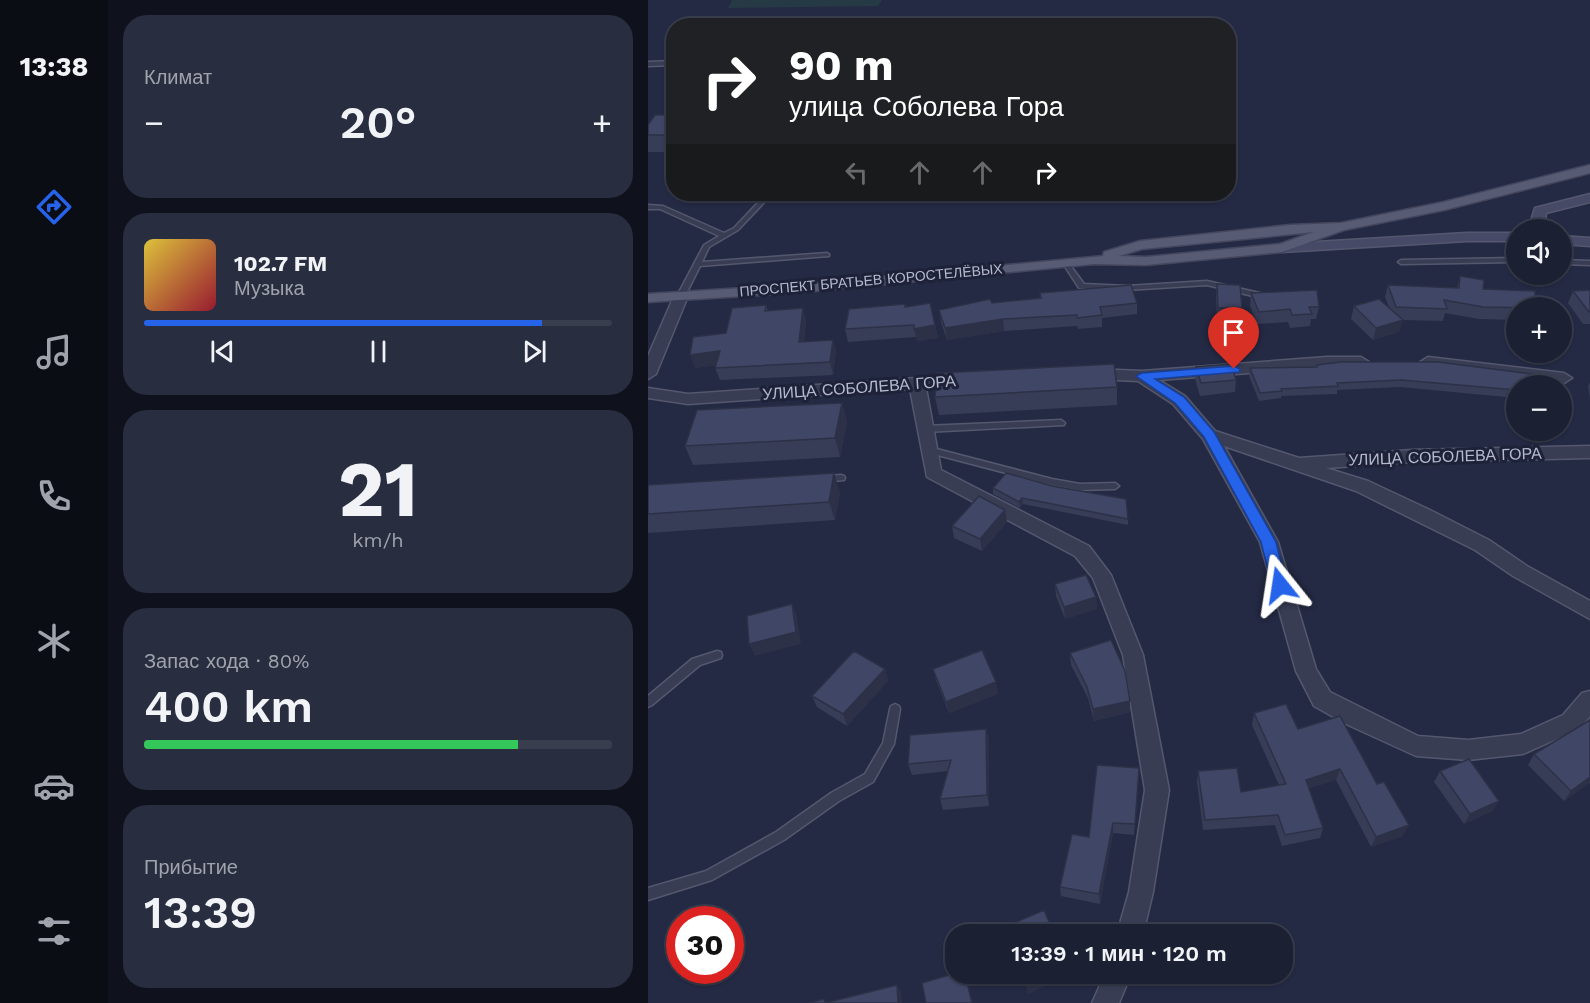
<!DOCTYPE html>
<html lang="ru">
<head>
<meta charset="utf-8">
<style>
	body { margin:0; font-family:"Work Sans",sans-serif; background:#282d3f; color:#f1f3f6; height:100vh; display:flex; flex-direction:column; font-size:22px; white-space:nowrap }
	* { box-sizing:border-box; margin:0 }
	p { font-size:20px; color:#a0a3ac }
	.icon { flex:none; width:33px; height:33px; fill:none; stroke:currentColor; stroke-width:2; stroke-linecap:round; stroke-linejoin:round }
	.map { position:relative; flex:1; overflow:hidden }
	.sheet { display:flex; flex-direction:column; gap:15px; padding:15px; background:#0f121c; width:540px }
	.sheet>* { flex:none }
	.banner { position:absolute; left:18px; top:18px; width:570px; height:183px; border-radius:24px; box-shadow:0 2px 4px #0004,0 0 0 2px #393e4e; background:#202124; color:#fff; overflow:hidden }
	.buttons { position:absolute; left:858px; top:219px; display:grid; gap:12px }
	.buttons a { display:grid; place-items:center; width:66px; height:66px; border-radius:50%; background:#1b2033; box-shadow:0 2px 4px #0004,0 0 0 2px #393e4e; font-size:30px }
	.speed { position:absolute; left:18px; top:906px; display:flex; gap:12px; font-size:30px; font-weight:700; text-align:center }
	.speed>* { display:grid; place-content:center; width:78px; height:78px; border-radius:50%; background:#1b2033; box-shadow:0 2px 4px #0004,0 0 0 2px #393e4e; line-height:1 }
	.speed .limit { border:9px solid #d22; background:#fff; color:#111 }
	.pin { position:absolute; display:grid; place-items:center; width:51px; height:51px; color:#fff; margin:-62px -26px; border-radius:50% 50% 50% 0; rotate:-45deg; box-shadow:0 0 6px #0007 }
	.pin .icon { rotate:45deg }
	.me { position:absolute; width:66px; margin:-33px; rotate:345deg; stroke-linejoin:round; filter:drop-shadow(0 0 4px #0008) }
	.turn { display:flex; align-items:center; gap:21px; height:126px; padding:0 24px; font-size:27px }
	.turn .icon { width:78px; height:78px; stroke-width:2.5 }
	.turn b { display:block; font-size:42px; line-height:51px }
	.lanes { display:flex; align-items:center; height:57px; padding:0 24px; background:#0003; justify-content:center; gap:30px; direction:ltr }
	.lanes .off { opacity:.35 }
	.big { font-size:45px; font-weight:600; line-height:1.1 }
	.sheet .tile { flex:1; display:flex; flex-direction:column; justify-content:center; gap:9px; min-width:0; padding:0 21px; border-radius:24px; background:#282d3f }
	.sheet .dial { align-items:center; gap:0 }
	.dial b { font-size:78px; line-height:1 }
	.song { display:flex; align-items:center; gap:18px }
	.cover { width:72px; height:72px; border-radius:9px; background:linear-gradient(135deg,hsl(50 70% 55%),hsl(350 70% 35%)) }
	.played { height:6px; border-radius:3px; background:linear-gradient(90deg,#2563eb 85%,#393e4e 85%) }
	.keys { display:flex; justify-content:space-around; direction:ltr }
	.heat { display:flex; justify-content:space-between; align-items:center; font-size:33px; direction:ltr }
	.charge { height:9px; border-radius:4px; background:linear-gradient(90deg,#34c759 80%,#393e4e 0) }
	.trip { position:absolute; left:297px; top:924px; width:348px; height:60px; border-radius:24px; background:#1b2033; box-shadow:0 2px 4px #0004,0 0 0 2px #393e4e; font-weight:600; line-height:60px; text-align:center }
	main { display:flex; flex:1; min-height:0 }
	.tab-bar { display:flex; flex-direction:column; width:108px; justify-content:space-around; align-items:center; background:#0b0d14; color:#a0a3ac }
	.tab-bar .icon { width:42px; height:42px }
	.tab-bar .selected { color:#2563eb }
	.tab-bar b { font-size:27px; color:#f1f3f6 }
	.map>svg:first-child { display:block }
</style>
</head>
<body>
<main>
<nav class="tab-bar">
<b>13:38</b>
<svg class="icon selected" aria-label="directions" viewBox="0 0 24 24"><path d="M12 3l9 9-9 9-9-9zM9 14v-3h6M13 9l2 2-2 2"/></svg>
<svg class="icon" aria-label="music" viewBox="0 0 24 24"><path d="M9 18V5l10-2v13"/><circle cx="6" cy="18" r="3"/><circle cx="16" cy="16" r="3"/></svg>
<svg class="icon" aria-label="phone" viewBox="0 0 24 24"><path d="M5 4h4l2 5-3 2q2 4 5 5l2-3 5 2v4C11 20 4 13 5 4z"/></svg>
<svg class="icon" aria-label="climate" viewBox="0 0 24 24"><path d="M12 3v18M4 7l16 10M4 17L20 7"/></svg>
<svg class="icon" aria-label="car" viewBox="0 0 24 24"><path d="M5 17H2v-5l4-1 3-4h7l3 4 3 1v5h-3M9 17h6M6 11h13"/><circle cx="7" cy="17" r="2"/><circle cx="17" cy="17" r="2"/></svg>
<svg class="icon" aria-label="filters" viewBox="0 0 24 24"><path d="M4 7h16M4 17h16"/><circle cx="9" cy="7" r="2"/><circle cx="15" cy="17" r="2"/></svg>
</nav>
<section class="sheet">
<div class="tile"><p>Климат</p>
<div class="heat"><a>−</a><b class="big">20°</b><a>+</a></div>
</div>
<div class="tile">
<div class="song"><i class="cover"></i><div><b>102.7 FM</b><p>Музыка</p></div></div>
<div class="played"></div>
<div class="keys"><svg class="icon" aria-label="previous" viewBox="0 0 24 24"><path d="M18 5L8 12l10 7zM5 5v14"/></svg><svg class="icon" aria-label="pause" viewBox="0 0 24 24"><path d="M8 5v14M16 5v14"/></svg><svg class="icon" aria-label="next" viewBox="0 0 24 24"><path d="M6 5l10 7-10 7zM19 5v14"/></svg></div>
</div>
<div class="tile dial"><b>21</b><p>km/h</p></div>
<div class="tile"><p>Запас хода · 80%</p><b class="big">400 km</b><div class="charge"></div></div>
<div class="tile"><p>Прибытие</p><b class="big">13:39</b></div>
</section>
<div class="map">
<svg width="942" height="1003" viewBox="0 0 942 1003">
	<rect width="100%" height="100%" fill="#242a44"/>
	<path fill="#263a45" d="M 84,0 L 234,0 L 230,6 L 80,8 Z"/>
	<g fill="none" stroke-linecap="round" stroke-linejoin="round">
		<g stroke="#54586e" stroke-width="3">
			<path id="lane" d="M 26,61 L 26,65 L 0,66 L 0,62 Z
				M 118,194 L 124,194 L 90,230 L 61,247 L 54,262 L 179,253 L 181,254 L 181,256 L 52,266 L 37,296 L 33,298 L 30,298 L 29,296 L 56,245 L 71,236 L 12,209 L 0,209 L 0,205 L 15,206 L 76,233 L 86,228 Z
				M 868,258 L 868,262 L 753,264 L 750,262 L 753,260 Z
				M 417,260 L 419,261 L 436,284 L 479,286 L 559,281 L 616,294 L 617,296 L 613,298 L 559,285 L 479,290 L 434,288 L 431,288 L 414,262 Z
				M 914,260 L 942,261 L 942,265 L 914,264 Z
				M 413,420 L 417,423 L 416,425 L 277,432 L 273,429 L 277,426 Z
				M 281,447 L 404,479 L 432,484 L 467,483 L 471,486 L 467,489 L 432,490 L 404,485 L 278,452 L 277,450 Z
				M 193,475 L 196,476 L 197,478 L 196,480 L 176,482 L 172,479 L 176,476 Z
				M 69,651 L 73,652 L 74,655 L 73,658 L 52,665 L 4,705 L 0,707 L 0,696 L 44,659 Z
				M 247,704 L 251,706 L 252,709 L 246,744 L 225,782 L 191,801 L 136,840 L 64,880 L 0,900 L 0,888 L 58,871 L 128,832 L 183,793 L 217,774 L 235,743 L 242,709 L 243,706 Z"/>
		</g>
		<g stroke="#54586e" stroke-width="3">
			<path id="street" d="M 33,292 L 40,296 L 8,374 L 0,379 L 0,356 L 26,296 Z
				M 679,357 L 713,357 L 721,362 L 713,367 L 679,367 L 511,380 L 537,396 L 567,431 L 651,458 L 764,450 L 942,446 L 942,458 L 764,462 L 678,468 L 720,481 L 782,510 L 841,540 L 879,566 L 942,601 L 942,619 L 865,576 L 827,550 L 708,491 L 576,446 L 630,542 L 668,669 L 682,692 L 770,736 L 820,740 L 873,734 L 915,715 L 934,693 L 942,691 L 942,716 L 931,729 L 875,754 L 820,760 L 768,756 L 698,724 L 666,706 L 648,671 L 612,542 L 555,439 L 525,404 L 490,381 L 445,379 L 437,374 L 445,369 L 494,371 Z
				M 780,357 L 916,373 L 924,378 L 916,383 L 775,365 L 772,362 Z
				M 312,375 L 318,376 L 320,380 L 318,384 L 278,388 L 293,470 L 441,546 L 463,575 L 495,655 L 521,790 L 505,892 L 495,934 L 469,934 L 481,892 L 497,790 L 475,655 L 445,578 L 427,556 L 279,477 L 262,389 L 40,404 L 0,398 L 0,388 L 40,394 Z
				M 457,974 L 483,974 L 471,1003 L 444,1003 Z"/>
		</g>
		<g stroke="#54586e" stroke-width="3">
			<path id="secondary" d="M 942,194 L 942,202 L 898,213 L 897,221 L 903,230 L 890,230 L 883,221 L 887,208 Z
				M 819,233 L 868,233 L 868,241 L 819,241 L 634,252 L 627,248 L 634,244 Z
				M 914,236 L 942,238 L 942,246 L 914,244 Z"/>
		</g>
		<g stroke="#43465d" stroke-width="3">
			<path id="primary" d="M 942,165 L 942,173 L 796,210 L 696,230 L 634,252 L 498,265 L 446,264 L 146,293 L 0,302 L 0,294 L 146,285 L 455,256 L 456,252 L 492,241 L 642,225 L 693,223 L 796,202 ZM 666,232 L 632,244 L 498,257 L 471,256 L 494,249 Z"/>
		</g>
		<use href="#lane" fill="#393d54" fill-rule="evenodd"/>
		<use href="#street" fill="#393d54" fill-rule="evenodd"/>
		<use href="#secondary" fill="#464a67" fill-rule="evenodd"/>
		<use href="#primary" fill="#575c74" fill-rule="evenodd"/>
	</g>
	<path fill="#373c57" d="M 26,115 L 26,152 L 0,152 L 0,125 Z
		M 812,276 L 868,308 L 868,320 L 831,319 L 797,313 L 795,321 L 754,320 L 751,332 L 725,340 L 703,319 L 706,306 L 741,307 L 737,297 L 740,285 L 809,288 Z
		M 569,284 L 594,308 L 593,321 L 569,320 L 568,297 Z
		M 942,290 L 942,324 L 935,324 L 920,303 L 925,291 Z
		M 392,293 L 489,303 L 489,314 L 454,318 L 454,327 L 430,329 L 429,326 L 356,331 L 299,340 L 293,322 L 291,310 L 344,303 L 392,299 Z
		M 603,293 L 671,307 L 668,319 L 663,319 L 662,326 L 642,328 L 640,322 L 609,324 L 602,306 Z
		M 257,304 L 257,307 L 287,325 L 290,338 L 269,341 L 268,337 L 200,342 L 197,329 Z
		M 118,305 L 120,311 L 158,320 L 156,342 L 185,340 L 188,352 L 185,375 L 72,380 L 67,368 L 68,365 L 47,368 L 78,333 Z
		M 669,365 L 868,386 L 868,398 L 752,387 L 689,390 L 689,394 L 633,396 L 633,398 L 611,401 L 601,376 L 602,368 L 668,367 Z
		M 548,367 L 588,380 L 587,392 L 552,396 L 547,379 Z
		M 942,383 L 942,398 L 940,386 Z
		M 469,387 L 469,405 L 291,415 L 287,397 Z
		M 194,403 L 199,422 L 192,457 L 45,465 L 37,446 Z
		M 0,485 L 192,492 L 187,520 L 0,533 Z
		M 404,486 L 480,519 L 480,525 L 375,504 L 372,508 L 345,494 L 345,488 Z
		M 357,510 L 359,522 L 334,551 L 306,538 L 304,526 Z
		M 407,584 L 448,597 L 449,609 L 417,619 L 408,596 Z
		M 422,653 L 482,712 L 446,721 L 440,698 L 423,665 Z
		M 237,669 L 240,681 L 199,726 L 169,707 L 164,696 Z
		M 285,669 L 350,694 L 301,713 L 288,680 Z
		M 606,713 L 650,729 L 692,716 L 755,836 L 723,847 L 688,780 L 661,788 L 675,828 L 672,838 L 634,846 L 627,825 L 555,830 L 549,782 L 550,771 L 593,792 L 631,785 L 604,725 Z
		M 942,720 L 942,784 L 941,783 L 916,801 L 880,765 L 886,754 Z
		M 338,729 L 341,740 L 341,806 L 295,810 L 292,799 L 300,771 L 264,775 L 260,764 Z
		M 491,768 L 486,835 L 465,833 L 452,904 L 413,896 L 412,887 L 441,837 Z
		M 792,771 L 851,801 L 844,811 L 816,824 L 786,782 Z"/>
	<path fill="#2d3147" d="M 155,308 L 158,320 L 155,354 L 151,342 Z
		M 355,319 L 356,331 L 299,340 L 297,328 Z
		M 755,320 L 751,332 L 725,340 L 728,328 Z
		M 287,325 L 290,338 L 269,341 L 266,329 Z
		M 185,340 L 188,352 L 185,375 L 182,362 Z
		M 72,351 L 77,364 L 47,368 L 42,355 Z
		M 194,403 L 199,422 L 192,457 L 187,438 Z
		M 186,473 L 192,492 L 187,520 L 181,502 Z
		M 374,498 L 375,504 L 372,508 L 371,502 Z
		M 357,510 L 359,522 L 334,551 L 332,539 Z
		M 448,597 L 449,609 L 417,619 L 416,607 Z
		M 144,604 L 149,616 L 153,644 L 107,656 L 101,644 Z
		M 237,669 L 240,681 L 199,726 L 195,714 Z
		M 348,682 L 350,694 L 301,713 L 298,702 Z
		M 482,701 L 482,712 L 446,721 L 445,709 Z
		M 338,729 L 341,740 L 341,806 L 339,795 Z
		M 692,769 L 688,780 L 655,790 L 658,780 Z
		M 942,777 L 942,781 L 941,783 L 916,801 L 923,791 Z
		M 851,801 L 844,811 L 816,824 L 822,814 Z
		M 465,823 L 465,833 L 452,904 L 451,894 Z
		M 761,825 L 755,836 L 723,847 L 728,837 Z
		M 317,974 L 319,979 L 325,1003 L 324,1003 Z
		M 406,974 L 419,974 L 419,976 L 380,994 L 378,986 Z
		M 249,985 L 253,993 L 254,1003 L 250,1003 Z"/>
	<path fill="#404665" stroke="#2d3147" stroke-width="1.5" d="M 7,115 L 26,115 L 26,135 L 0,135 L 0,125 Z
		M 812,276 L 836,280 L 835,289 L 887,291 L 887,308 L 835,307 L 796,300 L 799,309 L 748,307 L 740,285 L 811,288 Z
		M 569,284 L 592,285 L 594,308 L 570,308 Z
		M 483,285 L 489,303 L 452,307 L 454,315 L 429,318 L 429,315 L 355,319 L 297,328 L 291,310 L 342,299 L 344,303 L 393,298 L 392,293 Z
		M 669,290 L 671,307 L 661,307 L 664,314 L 644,315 L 642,309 L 611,312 L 603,293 Z
		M 942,290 L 942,312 L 941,312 L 925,291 Z
		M 731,299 L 755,320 L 728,328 L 706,306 Z
		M 282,303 L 287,325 L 266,329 L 266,325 L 197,329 L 201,309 L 257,304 L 257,307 Z
		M 118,305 L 117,311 L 155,308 L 151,342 L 185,340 L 182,362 L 67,368 L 72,351 L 42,355 L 45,337 L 78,333 L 84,308 Z
		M 693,362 L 790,362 L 883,374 L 882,386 L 868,386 L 868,390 L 754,380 L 689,383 L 690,386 L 633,389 L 634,391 L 612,393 L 602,368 L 669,367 L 669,365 Z
		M 466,364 L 469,387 L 287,397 L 289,373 Z
		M 583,364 L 588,380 L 553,383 L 548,367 Z
		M 194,403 L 187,438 L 37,446 L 49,410 Z
		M 186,473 L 181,502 L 0,514 L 0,485 Z
		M 358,473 L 404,486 L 478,499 L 480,519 L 374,498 L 371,502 L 345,488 Z
		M 331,496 L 357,510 L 332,539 L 304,526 Z
		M 438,575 L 448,597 L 416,607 L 407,584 Z
		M 144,604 L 148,632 L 101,644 L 99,616 Z
		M 463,640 L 477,671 L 482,701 L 445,709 L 439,687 L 422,653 Z
		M 334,650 L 348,682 L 298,702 L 285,669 Z
		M 206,651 L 237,669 L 195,714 L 164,696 Z
		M 638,704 L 650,729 L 692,716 L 729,784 L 736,782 L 761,825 L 728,837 L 692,769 L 658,780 L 675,828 L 637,835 L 630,815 L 557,820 L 550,771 L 589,768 L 593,792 L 638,784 L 606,713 Z
		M 942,720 L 942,777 L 923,791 L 886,754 Z
		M 338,729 L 339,795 L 292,799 L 303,760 L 260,764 L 262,735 Z
		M 821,759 L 851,801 L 822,814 L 792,771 Z
		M 449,765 L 491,768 L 487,824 L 465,823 L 451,894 L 412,887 L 424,834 L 441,837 Z
		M 396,910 L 406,934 L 360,934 L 357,927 Z
		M 308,973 L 308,974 L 317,974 L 324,1003 L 278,1003 L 274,983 Z
		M 374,974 L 406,974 L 378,986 Z
		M 249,985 L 250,1003 L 177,1003 Z
		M 176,999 L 177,1003 L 161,1003 Z"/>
	<path fill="#2563eb" stroke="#184099" stroke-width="1.5" d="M 586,366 L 592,369 L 591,372 L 507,379 L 536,397 L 566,432 L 628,542 L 639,585 L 632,591 L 624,585 L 613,542 L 556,437 L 527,403 L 488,376 L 494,373 Z"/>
	<g text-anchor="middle" stroke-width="6" stroke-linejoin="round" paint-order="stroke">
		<g font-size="14" fill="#b6b9cd" stroke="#1d2239">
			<text transform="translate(223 280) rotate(-5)" y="5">ПРОСПЕКТ БРАТЬЕВ КОРОСТЕЛЁВЫХ</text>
		</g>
		<g font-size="16" fill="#b6b9cd" stroke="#1d2239">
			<text transform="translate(211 387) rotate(-4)" y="6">УЛИЦА СОБОЛЕВА ГОРА</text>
			<text transform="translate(797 456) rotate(-2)" y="6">УЛИЦА СОБОЛЕВА ГОРА</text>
		</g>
	</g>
</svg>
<div class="buttons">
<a><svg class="icon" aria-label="sound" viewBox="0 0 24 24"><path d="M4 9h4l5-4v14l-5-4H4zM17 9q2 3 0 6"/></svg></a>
<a>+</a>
<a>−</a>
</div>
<div class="speed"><div class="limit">30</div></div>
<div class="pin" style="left:586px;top:369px;background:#d93025"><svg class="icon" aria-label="arrive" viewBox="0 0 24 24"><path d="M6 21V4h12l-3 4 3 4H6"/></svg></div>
<svg class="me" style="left:632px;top:585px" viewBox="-20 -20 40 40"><path d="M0-17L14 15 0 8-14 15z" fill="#2563eb" stroke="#fff" stroke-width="4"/></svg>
<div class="trip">13:39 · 1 мин · 120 m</div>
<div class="banner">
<div class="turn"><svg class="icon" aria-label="right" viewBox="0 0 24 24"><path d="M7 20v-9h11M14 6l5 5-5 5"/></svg><div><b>90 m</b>улица Соболева Гора</div></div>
<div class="lanes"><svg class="icon off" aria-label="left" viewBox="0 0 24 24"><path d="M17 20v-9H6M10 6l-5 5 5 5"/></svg><svg class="icon off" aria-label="ahead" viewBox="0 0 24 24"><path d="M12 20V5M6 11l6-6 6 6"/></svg><svg class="icon off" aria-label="ahead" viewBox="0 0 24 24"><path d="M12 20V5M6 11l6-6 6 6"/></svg><svg class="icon" aria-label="right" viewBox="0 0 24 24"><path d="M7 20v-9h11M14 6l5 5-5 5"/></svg></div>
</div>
</div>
</main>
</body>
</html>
